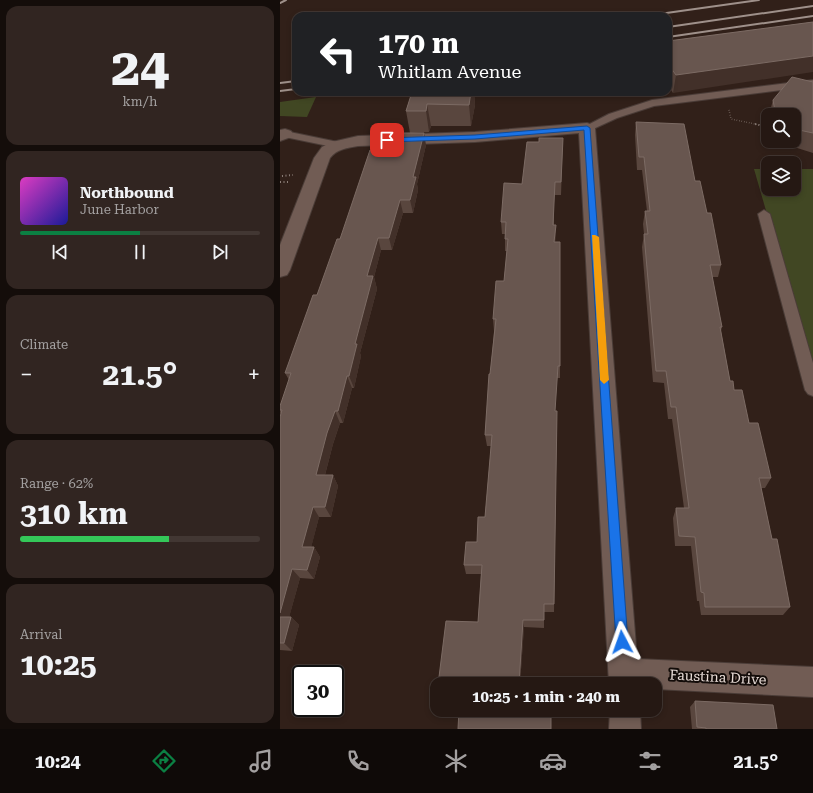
<!DOCTYPE html>
<html lang="en">
<head>
<meta charset="utf-8">
<style>
	body { margin:0; font-family:"Roboto Serif",serif; background:#312521; color:#f1f3f6; height:100vh; display:flex; flex-direction:column; font-size:15px; white-space:nowrap }
	* { box-sizing:border-box; margin:0 }
	p { font-size:13px; color:#a3a0a0 }
	.icon { flex:none; width:22px; height:22px; fill:none; stroke:currentColor; stroke-width:2; stroke-linecap:round; stroke-linejoin:round }
	.map { position:relative; flex:1; overflow:hidden }
	.side { display:flex; flex-direction:column; gap:6px; padding:6px; background:#140d0a; width:280px }
	.side>* { flex:none }
	.top-card { position:absolute; left:12px; top:12px; width:380px; height:84px; border-radius:12px; box-shadow:0 2px 6px #0003,0 0 0 1px #423733; background:#202124; color:#fff; overflow:hidden }
	.tools { position:absolute; left:481px; top:108px; display:grid; gap:8px }
	.tools a { display:grid; place-items:center; width:40px; height:40px; border-radius:8px; background:#251813; box-shadow:0 2px 6px #0003,0 0 0 1px #423733; font-size:20px }
	.speed { position:absolute; left:12px; top:665px; display:flex; gap:8px; font-size:20px; font-weight:700; text-align:center }
	.speed>* { display:grid; place-content:center; width:52px; height:52px; border-radius:50%; background:#251813; box-shadow:0 2px 6px #0003,0 0 0 1px #423733; line-height:1 }
	.speed .limit { border:2px solid #111; border-radius:6px; background:#fff; color:#111 }
	.pin { position:absolute; display:grid; place-items:center; width:34px; height:34px; color:#fff; margin:-17px; border-radius:8px; box-shadow:0 2px 6px #0006 }
	.me { position:absolute; width:44px; margin:-22px; rotate:356deg; stroke-linejoin:round; filter:drop-shadow(0 0 3px #0008) }
	.turn { display:flex; align-items:center; gap:14px; height:84px; padding:0 20px; font-size:18px }
	.turn .icon { width:52px; height:52px; stroke-width:2.5 }
	.turn b { display:block; font-size:28px; line-height:34px }
	.big { font-size:30px; font-weight:700; line-height:1.1 }
	.side .card { flex:1; display:flex; flex-direction:column; justify-content:center; gap:6px; min-width:0; padding:0 14px; border-radius:12px; background:#312521 }
	.side .dial { align-items:center; gap:0 }
	.dial b { font-size:52px; line-height:1 }
	.song { display:flex; align-items:center; gap:12px }
	.cover { width:48px; height:48px; border-radius:6px; background:linear-gradient(135deg,hsl(310 70% 55%),hsl(240 70% 35%)) }
	.played { height:4px; border-radius:2px; background:linear-gradient(90deg,#0b8043 50%,#423733 50%) }
	.keys { display:flex; justify-content:space-around; direction:ltr }
	.heat { display:flex; justify-content:space-between; align-items:center; font-size:22px; direction:ltr }
	.charge { height:6px; border-radius:3px; background:linear-gradient(90deg,#34c759 62%,#423733 0) }
	.trip { position:absolute; left:150px; top:677px; width:232px; height:40px; border-radius:12px; background:#251813; box-shadow:0 2px 6px #0003,0 0 0 1px #423733; font-weight:700; line-height:40px; text-align:center }
	.menu { display:flex; height:64px; justify-content:space-around; align-items:center; background:#0f0a08; color:#a3a0a0 }
	.menu .icon { width:28px; height:28px }
	.menu .on { color:#0b8043 }
	.menu b { font-size:18px; color:#f1f3f6 }
	main { display:flex; flex:1; min-height:0 }
	.map>svg:first-child { display:block }
</style>
</head>
<body>
<main>
<section class="side">
<div class="card dial"><b>24</b><p>km/h</p></div>
<div class="card">
<div class="song"><i class="cover"></i><div><b>Northbound</b><p>June Harbor</p></div></div>
<div class="played"></div>
<div class="keys"><svg class="icon" aria-label="previous" viewBox="0 0 24 24"><path d="M18 5L8 12l10 7zM5 5v14"/></svg><svg class="icon" aria-label="pause" viewBox="0 0 24 24"><path d="M8 5v14M16 5v14"/></svg><svg class="icon" aria-label="next" viewBox="0 0 24 24"><path d="M6 5l10 7-10 7zM19 5v14"/></svg></div>
</div>
<div class="card"><p>Climate</p>
<div class="heat"><a>−</a><b class="big">21.5°</b><a>+</a></div>
</div>
<div class="card"><p>Range · 62%</p><b class="big">310 km</b><div class="charge"></div></div>
<div class="card"><p>Arrival</p><b class="big">10:25</b></div>
</section>
<div class="map">
<svg width="533" height="729" viewBox="0 0 533 729">
	<rect width="100%" height="100%" fill="#312019"/>
	<path fill="#414723" d="M 36,97 L 27,117 L 0,116 L 0,102 Z
		M 474,169 L 488,169 L 488,189 L 514,189 L 514,169 L 533,169 L 533,374 Z"/>
	<g fill="none" stroke-linecap="round" stroke-linejoin="round">
		<g stroke="#4a3c37" stroke-width="2">
			<path id="service" d="M 533,80 L 533,86 L 374,106 L 337,118 L 311,130 L 303,130 L 302,128 L 329,114 L 372,100 Z
				M 0,130 L 58,142 L 64,145 L 58,148 L 0,136 Z
				M 484,210 L 490,214 L 533,363 L 533,396 L 528,394 L 525,390 L 478,214 Z"/>
		</g>
		<g stroke="#4a3c37" stroke-width="2">
			<path id="minor" d="M 307,123 L 313,125 L 315,128 L 357,659 L 533,667 L 533,697 L 375,689 L 375,684 L 329,684 L 299,133 L 195,142 L 78,146 C 67,148 57,149 50,158 L 10,270 L 7,275 L 0,277 L 0,245 L 34,158 L 42,147 L 52,142 L 78,136 L 195,132 Z
				M 5,129 L 11,131 L 13,134 L 11,137 L 0,141 L 0,130 Z
				M 330,710 L 360,710 L 361,729 L 329,729 Z"/>
		</g>
		<path stroke="#8c7e78" stroke-width="1.5" stroke-dasharray="0.5 2" stroke-linecap="butt" d="M 449,110 L 451,119 L 480,125"/>
		<path stroke="#8c7e78" stroke-width="2" stroke-dasharray="1 2.5" stroke-linecap="butt" d="M 475,124 L 483,126
			M 2,176 L 13,175
			M 0,182 L 9,182"/>
		<use href="#service" fill="#715c54" fill-rule="evenodd"/>
		<use href="#minor" fill="#715c54" fill-rule="evenodd"/>
		<path stroke="#9e908a" stroke-width="2" d="M 0,3 L 6,0
			M 365,16 L 479,0
			M 388,27 L 533,6
			M 388,37 L 533,16
			M 0,83 L 16,81
			M 0,91 L 16,89"/>
	</g>
	<path fill="#59463e" d="M 533,22 L 393,93 L 388,85 L 388,41 Z
		M 533,82 L 533,153 L 514,147 L 503,141 L 514,141 L 514,115 L 489,115 L 493,100 Z
		M 132,92 L 194,92 L 195,105 L 191,126 L 151,126 L 149,132 L 130,133 L 126,111 Z
		M 356,122 L 415,181 L 427,213 L 441,265 L 438,277 L 432,277 L 442,327 L 441,331 L 450,381 L 469,423 L 491,478 L 485,488 L 481,488 L 492,539 L 510,607 L 503,615 L 421,615 L 419,601 L 417,601 L 411,546 L 395,546 L 393,518 L 396,508 L 404,508 L 392,419 L 388,419 L 384,383 L 373,382 L 362,247 L 364,234 L 363,224 L 365,211 L 367,211 L 362,170 L 357,170 L 355,135 Z
		M 283,138 L 281,195 L 274,195 L 274,225 L 276,225 L 275,242 L 280,354 L 280,378 L 277,378 L 275,411 L 277,411 L 274,612 L 264,612 L 264,628 L 244,627 L 240,684 L 178,684 L 162,683 L 159,677 L 198,622 L 201,574 L 186,574 L 184,565 L 197,542 L 205,517 L 211,446 L 207,446 L 205,435 L 214,331 L 213,319 L 224,281 L 227,251 L 225,251 L 225,234 L 222,234 L 221,222 L 242,184 L 259,142 Z
		M 146,145 L 137,184 L 138,190 L 133,213 L 123,213 L 112,250 L 101,250 L 94,277 L 97,289 L 80,353 L 81,356 L 74,388 L 72,388 L 63,423 L 60,423 L 53,444 L 45,475 L 53,475 L 58,486 L 51,517 L 39,517 L 31,547 L 34,547 L 40,557 L 34,579 L 20,578 L 9,617 L 11,617 L 19,625 L 12,651 L 0,650 L 0,417 L 1,414 L 0,413 L 0,406 L 9,380 L 5,373 L 60,239 L 109,151 L 120,147 Z
		M 415,701 L 497,729 L 412,729 L 410,707 Z"/>
	<path fill="#423029" d="M 533,56 L 533,72 L 393,93 L 396,75 Z
		M 191,92 L 194,92 L 195,105 L 191,126 L 189,105 Z
		M 147,104 L 151,126 L 149,132 L 146,111 Z
		M 144,133 L 146,145 L 137,184 L 138,190 L 133,213 L 130,200 L 133,177 Z
		M 120,200 L 123,213 L 112,250 L 109,238 Z
		M 276,225 L 276,237 L 274,254 L 274,242 Z
		M 98,238 L 101,250 L 94,277 L 97,289 L 80,353 L 81,356 L 74,388 L 69,376 L 87,276 Z
		M 67,376 L 72,388 L 63,423 L 58,411 Z
		M 55,411 L 60,423 L 53,444 L 42,486 L 36,475 L 47,433 Z
		M 53,475 L 58,486 L 51,517 L 45,507 Z
		M 33,507 L 39,517 L 29,556 L 22,547 Z
		M 34,547 L 40,557 L 34,579 L 27,570 Z
		M 12,569 L 20,578 L 7,625 L 0,618 L 0,613 Z
		M 11,617 L 19,625 L 12,651 L 4,643 Z
		M 243,620 L 244,627 L 240,684 L 239,684 Z"/>
	<path fill="#68564f" stroke="#7c6b64" d="M 533,22 L 533,56 L 396,75 L 388,64 L 388,41 Z
		M 512,77 L 533,82 L 533,133 L 519,130 L 514,127 L 514,115 L 499,115 L 495,111 L 493,100 Z
		M 132,92 L 191,92 L 189,105 L 147,104 L 146,111 L 126,111 Z
		M 356,122 L 404,124 L 415,181 L 420,181 L 427,213 L 431,213 L 441,265 L 430,265 L 442,327 L 440,327 L 450,381 L 453,381 L 454,390 L 462,390 L 469,423 L 478,423 L 491,478 L 479,478 L 492,539 L 497,539 L 510,607 L 425,607 L 424,593 L 421,592 L 415,537 L 399,536 L 396,508 L 409,508 L 396,407 L 391,407 L 386,371 L 376,371 L 364,234 L 368,234 L 365,211 L 370,211 L 364,157 L 359,157 Z
		M 124,133 L 144,133 L 133,177 L 136,177 L 130,200 L 120,200 L 109,238 L 98,238 L 87,276 L 93,276 L 75,344 L 77,344 L 69,376 L 67,376 L 58,411 L 55,411 L 47,433 L 36,475 L 53,475 L 45,507 L 33,507 L 22,547 L 34,547 L 27,570 L 12,569 L 0,613 L 0,417 L 2,410 L 0,410 L 0,406 L 11,373 L 5,373 L 33,295 L 37,295 L 57,239 L 60,239 L 90,150 L 109,151 L 110,147 L 120,147 Z
		M 259,138 L 283,138 L 281,182 L 275,182 L 273,225 L 276,225 L 274,242 L 280,242 L 280,366 L 278,366 L 275,411 L 277,411 L 274,604 L 264,604 L 264,620 L 243,620 L 239,684 L 182,684 L 182,678 L 159,677 L 166,621 L 198,622 L 202,565 L 184,565 L 186,542 L 197,542 L 198,517 L 205,517 L 212,435 L 205,435 L 209,374 L 210,374 L 216,319 L 213,319 L 216,281 L 224,281 L 228,239 L 225,239 L 226,222 L 221,222 L 224,183 L 242,184 L 247,142 L 259,142 Z
		M 0,617 L 11,617 L 4,643 L 0,643 Z
		M 415,701 L 493,705 L 497,729 L 426,729 L 426,728 L 417,727 Z
		M 179,710 L 237,710 L 237,712 L 271,713 L 271,729 L 178,729 Z"/>
	<path fill="#1a73e8" stroke="#114b97" d="M 307,126 L 310,128 L 348,642 L 346,647 L 342,649 L 337,647 L 336,642 L 304,130 L 195,139 L 107,142 L 104,140 L 107,138 L 195,135 Z"/>
	<path fill="#f59e0b" d="M 312,235 L 315,235 L 319,237 L 329,380 L 324,384 L 320,380 Z"/>
	<g text-anchor="middle" stroke-width="4" stroke-linejoin="round" paint-order="stroke">
		<g font-size="14" fill="#e8dcd7" stroke="#130c09">
			<text transform="translate(438 677) rotate(3)" y="5">Faustina Drive</text>
		</g>
	</g>
</svg>
<div class="tools">
<a><svg class="icon" aria-label="search" viewBox="0 0 24 24"><circle cx="10" cy="10" r="6"/><path d="M15 15l6 6"/></svg></a>
<a><svg class="icon" aria-label="layers" viewBox="0 0 24 24"><path d="M12 4l9 5-9 5-9-5zM3 14l9 5 9-5"/></svg></a>
</div>
<div class="speed"><div class="limit">30</div></div>
<div class="pin" style="left:107px;top:140px;background:#d93025"><svg class="icon" aria-label="arrive" viewBox="0 0 24 24"><path d="M6 21V4h12l-3 4 3 4H6"/></svg></div>
<svg class="me" style="left:342px;top:642px" viewBox="-20 -20 40 40"><path d="M0-17L14 15 0 8-14 15z" fill="#1a73e8" stroke="#fff" stroke-width="4"/></svg>
<div class="trip">10:25 · 1 min · 240 m</div>
<div class="top-card">
<div class="turn"><svg class="icon" aria-label="left" viewBox="0 0 24 24"><path d="M17 20v-9H6M10 6l-5 5 5 5"/></svg><div><b>170 m</b>Whitlam Avenue</div></div>
</div>
</div>
</main>
<nav class="menu">
<b>10:24</b>
<svg class="icon on" aria-label="directions" viewBox="0 0 24 24"><path d="M12 3l9 9-9 9-9-9zM9 14v-3h6M13 9l2 2-2 2"/></svg>
<svg class="icon" aria-label="music" viewBox="0 0 24 24"><path d="M9 18V5l10-2v13"/><circle cx="6" cy="18" r="3"/><circle cx="16" cy="16" r="3"/></svg>
<svg class="icon" aria-label="phone" viewBox="0 0 24 24"><path d="M5 4h4l2 5-3 2q2 4 5 5l2-3 5 2v4C11 20 4 13 5 4z"/></svg>
<svg class="icon" aria-label="climate" viewBox="0 0 24 24"><path d="M12 3v18M4 7l16 10M4 17L20 7"/></svg>
<svg class="icon" aria-label="car" viewBox="0 0 24 24"><path d="M5 17H2v-5l4-1 3-4h7l3 4 3 1v5h-3M9 17h6M6 11h13"/><circle cx="7" cy="17" r="2"/><circle cx="17" cy="17" r="2"/></svg>
<svg class="icon" aria-label="filters" viewBox="0 0 24 24"><path d="M4 7h16M4 17h16"/><circle cx="9" cy="7" r="2"/><circle cx="15" cy="17" r="2"/></svg>
<b>21.5°</b>
</nav>
</body>
</html>
